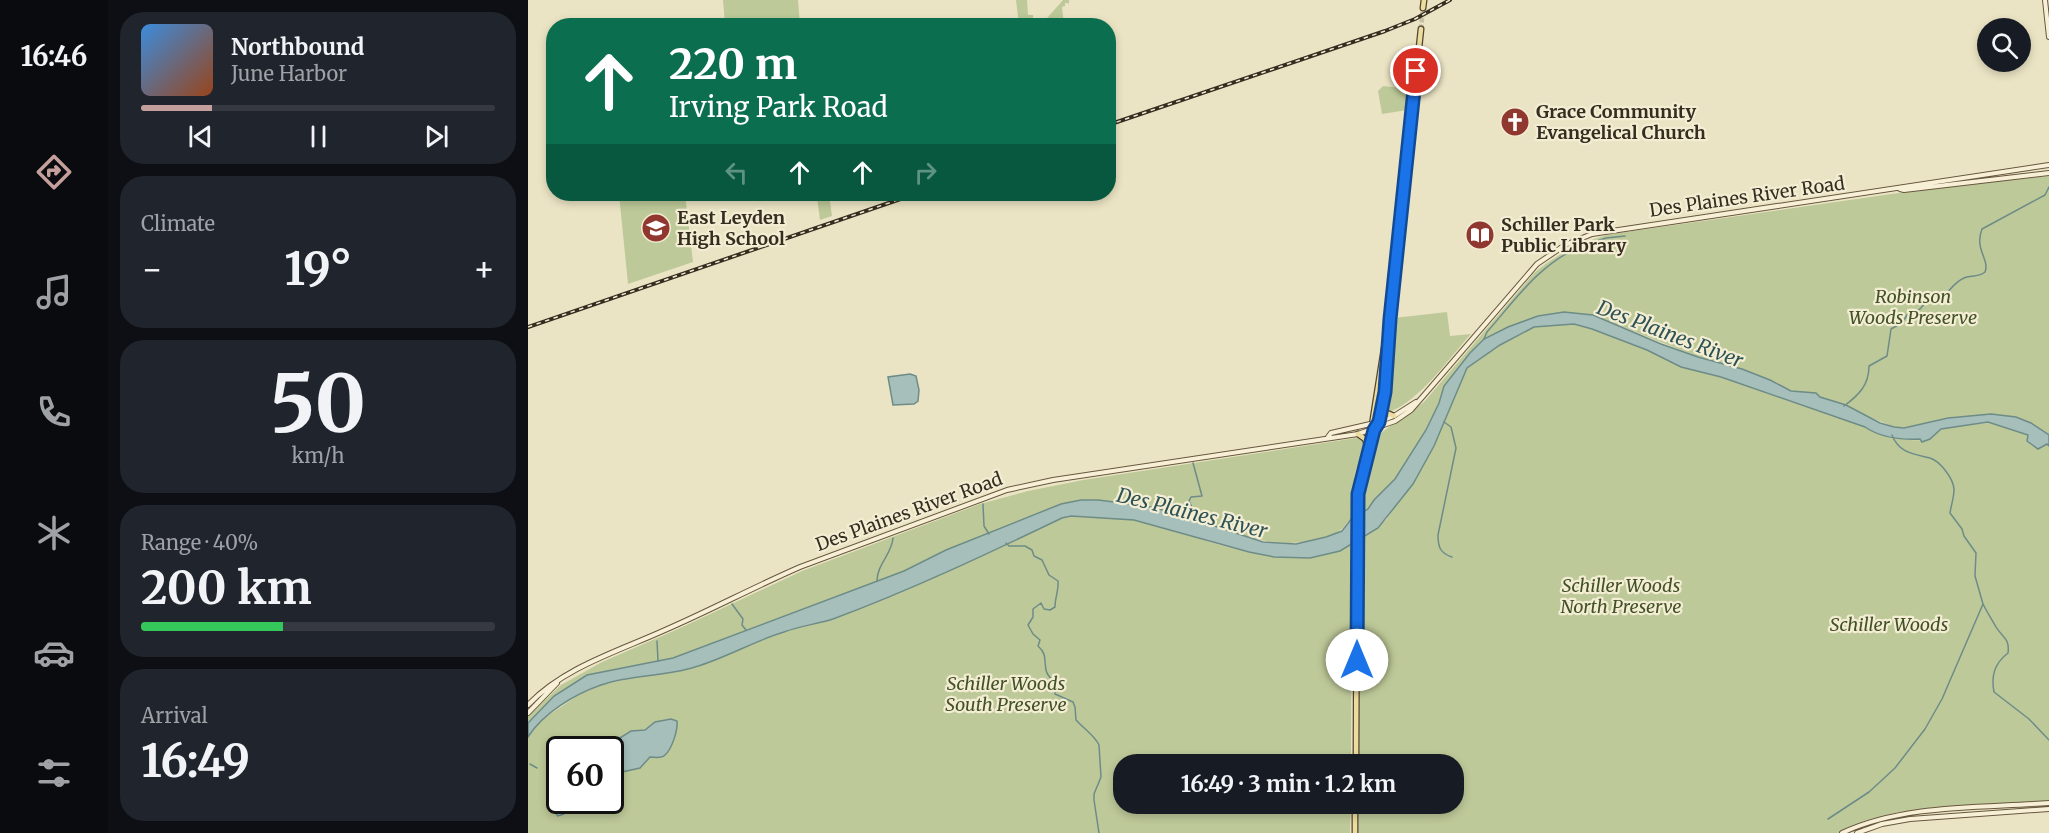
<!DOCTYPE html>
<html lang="en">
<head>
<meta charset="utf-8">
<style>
	body { margin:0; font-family:Merriweather,serif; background:#20242c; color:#f1f3f6; height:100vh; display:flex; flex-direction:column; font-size:22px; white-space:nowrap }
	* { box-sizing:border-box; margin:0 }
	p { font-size:20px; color:#9ea1a6 }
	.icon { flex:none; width:33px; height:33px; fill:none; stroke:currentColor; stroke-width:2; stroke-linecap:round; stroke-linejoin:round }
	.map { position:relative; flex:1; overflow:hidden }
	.side { display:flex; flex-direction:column; gap:12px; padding:12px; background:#0d0f14; width:420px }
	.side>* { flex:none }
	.top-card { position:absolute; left:18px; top:18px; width:570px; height:183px; border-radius:24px; box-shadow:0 3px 9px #0003; background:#0b6e4f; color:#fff; overflow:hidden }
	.controls { position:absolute; left:1449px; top:18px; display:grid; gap:12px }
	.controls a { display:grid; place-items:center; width:54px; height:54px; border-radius:50%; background:#171b24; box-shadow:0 3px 9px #0003; font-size:30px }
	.speed { position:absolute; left:18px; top:736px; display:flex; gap:12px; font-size:30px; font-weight:700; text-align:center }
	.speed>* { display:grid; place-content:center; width:78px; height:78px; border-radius:50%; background:#171b24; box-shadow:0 3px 9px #0003; line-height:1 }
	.speed .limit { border:3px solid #111; border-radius:9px; background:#fff; color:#111 }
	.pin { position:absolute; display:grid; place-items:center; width:51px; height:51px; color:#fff; margin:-26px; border:3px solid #fff; border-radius:50%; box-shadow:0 2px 6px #0007 }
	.me { position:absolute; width:66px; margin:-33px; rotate:0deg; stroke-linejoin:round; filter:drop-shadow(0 0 4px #0008) }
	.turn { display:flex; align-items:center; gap:21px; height:126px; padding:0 24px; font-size:27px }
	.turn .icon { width:78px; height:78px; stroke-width:2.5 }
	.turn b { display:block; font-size:42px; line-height:51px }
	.lanes { display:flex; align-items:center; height:57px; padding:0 24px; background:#0003; justify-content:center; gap:30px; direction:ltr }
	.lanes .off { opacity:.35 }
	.big { font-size:45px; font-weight:700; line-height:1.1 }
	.side .widget { flex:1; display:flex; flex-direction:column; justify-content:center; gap:9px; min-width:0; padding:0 21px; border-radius:24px; background:#20242c }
	.side .dial { align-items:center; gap:0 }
	.dial b { font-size:78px; line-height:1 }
	.song { display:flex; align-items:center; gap:18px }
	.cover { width:72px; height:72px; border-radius:9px; background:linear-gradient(135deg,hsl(210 70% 55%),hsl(20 70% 35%)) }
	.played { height:6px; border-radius:3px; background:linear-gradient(90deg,#c59f9c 20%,#363941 20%) }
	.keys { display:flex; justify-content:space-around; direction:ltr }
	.heat { display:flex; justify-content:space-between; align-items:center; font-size:33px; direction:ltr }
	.charge { height:9px; border-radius:4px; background:linear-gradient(90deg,#34c759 40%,#363941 0) }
	.trip { position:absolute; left:585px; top:754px; width:351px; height:60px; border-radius:24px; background:#171b24; box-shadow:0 3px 9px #0003; font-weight:700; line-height:60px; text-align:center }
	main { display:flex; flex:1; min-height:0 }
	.tab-bar { display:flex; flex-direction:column; width:108px; justify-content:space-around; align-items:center; background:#090b0e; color:#9ea1a6 }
	.tab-bar .icon { width:42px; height:42px }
	.tab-bar .active { color:#c59f9c }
	.tab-bar b { font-size:27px; color:#f1f3f6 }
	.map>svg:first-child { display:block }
</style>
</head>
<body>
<main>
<nav class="tab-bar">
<b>16:46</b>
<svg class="icon active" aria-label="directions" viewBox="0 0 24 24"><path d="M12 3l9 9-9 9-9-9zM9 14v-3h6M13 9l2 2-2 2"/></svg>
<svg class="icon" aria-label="music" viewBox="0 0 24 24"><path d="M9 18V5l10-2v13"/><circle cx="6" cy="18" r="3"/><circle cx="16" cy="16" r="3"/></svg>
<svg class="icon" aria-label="phone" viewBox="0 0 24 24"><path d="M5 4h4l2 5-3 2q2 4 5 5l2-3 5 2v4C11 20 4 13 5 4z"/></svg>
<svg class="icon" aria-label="climate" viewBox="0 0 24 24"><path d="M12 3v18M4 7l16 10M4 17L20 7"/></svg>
<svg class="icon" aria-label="car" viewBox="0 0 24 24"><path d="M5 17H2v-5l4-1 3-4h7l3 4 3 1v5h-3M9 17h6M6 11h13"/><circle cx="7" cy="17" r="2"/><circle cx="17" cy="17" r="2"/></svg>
<svg class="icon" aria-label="filters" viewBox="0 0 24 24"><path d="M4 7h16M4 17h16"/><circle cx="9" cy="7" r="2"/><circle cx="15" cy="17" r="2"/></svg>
</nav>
<section class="side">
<div class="widget">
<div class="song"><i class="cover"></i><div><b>Northbound</b><p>June Harbor</p></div></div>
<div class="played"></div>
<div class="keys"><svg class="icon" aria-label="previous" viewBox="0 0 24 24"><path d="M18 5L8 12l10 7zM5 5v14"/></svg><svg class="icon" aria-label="pause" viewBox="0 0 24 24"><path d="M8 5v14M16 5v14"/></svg><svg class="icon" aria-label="next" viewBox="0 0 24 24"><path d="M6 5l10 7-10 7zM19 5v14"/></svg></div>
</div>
<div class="widget"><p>Climate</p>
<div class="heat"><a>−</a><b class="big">19°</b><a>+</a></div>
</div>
<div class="widget dial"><b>50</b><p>km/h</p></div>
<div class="widget"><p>Range · 40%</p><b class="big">200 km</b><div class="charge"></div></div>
<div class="widget"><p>Arrival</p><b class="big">16:49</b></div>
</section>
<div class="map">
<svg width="1521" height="833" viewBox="0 0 1521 833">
	<rect width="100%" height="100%" fill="#ebe4c4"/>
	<path fill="#bec999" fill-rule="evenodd" d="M 195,0 L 270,0 L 272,25 L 197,25 Z
		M 488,0 L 499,0 L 500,15 L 505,15 L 505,22 L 502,25 L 491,25 Z
		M 535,0 L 541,0 L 541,5 L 540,3 L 537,3 L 537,6 L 534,7 L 536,25 L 513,25 Z
		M 855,86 L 881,89 L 879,110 L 854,114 L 850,91 Z
		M 1521,176 L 1521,435 C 1492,416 1479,415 1445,416 C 1436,417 1426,416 1417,418 C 1399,423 1384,429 1366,427 L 1292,397 L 1288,393 L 1263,391 L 1214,369 L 1170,357 L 1065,315 L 1036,312 L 1010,316 L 962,336 L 942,353 L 916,386 L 911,403 L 898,430 L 867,479 L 846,500 L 843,507 L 834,511 L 834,508 L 832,508 L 838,473 L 850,435 L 896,402 L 1006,273 C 1029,254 1054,241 1084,234 L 1419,186 Z
		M 91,194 L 157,194 L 165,262 L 100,284 Z
		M 301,194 L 304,216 L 292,220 L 289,198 Z
		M 919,312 L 922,336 L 943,334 C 922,357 891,402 861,412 L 857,407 L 866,318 Z
		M 1029,324 L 1046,324 L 1064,329 L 1119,350 L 1153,367 L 1193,377 L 1337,427 C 1349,435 1389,445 1403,438 C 1407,436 1409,431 1414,429 C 1422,426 1449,424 1459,423 C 1472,421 1506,438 1519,444 L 1521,446 L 1521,801 L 1370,812 L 1336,821 L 1310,833 L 830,833 L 830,804 L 926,804 L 926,765 L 831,765 L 832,546 L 834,538 L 858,520 L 874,495 L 885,484 L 906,446 L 939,368 L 961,352 L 994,332 L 1006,327 Z
		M 828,438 L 833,438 C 840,447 832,458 829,467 C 826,474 826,483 825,490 C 824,498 827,510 824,517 C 823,521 820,521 818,524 C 813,531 809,533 800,536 C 739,559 679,518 619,507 C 590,501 561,498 533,504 L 418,550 L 376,571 L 145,658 L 59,675 L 26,696 L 0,723 L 0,716 L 33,685 L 74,662 L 150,629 L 274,571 L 452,504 L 500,491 L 555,480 Z
		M 544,516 C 565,516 587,516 607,520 C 672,535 762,580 824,544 L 823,765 L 596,765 L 596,804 L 823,804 L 822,833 L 0,833 L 0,737 L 12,721 L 49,696 L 73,685 L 114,676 L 144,673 L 166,668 L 258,631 L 305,619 L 400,580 L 534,518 ZM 32,750 L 82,750 L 82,801 L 32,801 Z"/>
	<path fill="#a6bfba" stroke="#6d8c88" stroke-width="1.5" d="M 1036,312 L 1065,315 L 1133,344 L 1170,357 L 1214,369 L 1242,380 L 1263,391 L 1288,393 L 1292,397 L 1318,405 L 1352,423 L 1366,427 L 1376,428 L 1420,418 L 1463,414 L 1488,417 L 1503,423 L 1521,435 L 1521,446 L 1519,444 L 1510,449 L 1499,441 L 1500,435 L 1460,422 L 1413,429 L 1402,439 L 1394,442 L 1392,439 C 1373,440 1353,438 1337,427 L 1193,377 L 1153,367 L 1119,350 L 1064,329 L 1046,324 L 1006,327 L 972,345 L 939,368 L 906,446 L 885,484 L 850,528 L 812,551 L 782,558 L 746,557 L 721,552 L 606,520 L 543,516 L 534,518 C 459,554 383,590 305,619 C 289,624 272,626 256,632 C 226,641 198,658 167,667 C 137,677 104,674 73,685 C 47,694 15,713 0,737 L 0,723 L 26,696 L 59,675 L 145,658 L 376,571 L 418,550 L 533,504 L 553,500 L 570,500 L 618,506 L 647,513 L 735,542 L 768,544 L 798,537 L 814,531 L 824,518 L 840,509 L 846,500 L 867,479 L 898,430 L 911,403 L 916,386 L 942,353 L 956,339 L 980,327 L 1010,316 Z
		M 382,374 L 388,376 L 391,390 L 390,401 L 386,404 L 365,405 L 360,377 Z
		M 143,719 L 149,721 C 150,730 144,749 137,755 C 133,759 127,757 122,757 L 112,768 L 94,772 L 83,781 L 82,750 L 78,750 L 90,739 L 103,731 L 117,730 L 127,722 Z
		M 31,780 L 32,801 L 40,801 L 36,814 L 30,816 C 20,807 24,790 31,780 Z"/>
	<path fill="#ebe4c4" d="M 834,508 L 834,542 L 824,548 L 824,515 Z"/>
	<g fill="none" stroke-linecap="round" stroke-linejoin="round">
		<path stroke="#6d8c88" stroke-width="1.5" d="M 1057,245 L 1078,238 L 1097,236
			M 956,339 L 959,332 C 988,299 1012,263 1054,246
			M 1316,406 C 1331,395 1341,385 1341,366 L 1359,356 L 1363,329 L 1374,323 L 1379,315 L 1392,309 L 1399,301 L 1413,300 C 1420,292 1428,280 1439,277 C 1446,275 1451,277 1457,272 C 1462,259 1446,250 1454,229 L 1517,195 L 1521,187
			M 916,422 L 923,427 L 928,448 L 910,535 C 910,547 912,553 924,557
			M 455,504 L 456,526 L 461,534
			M 661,520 L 666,511 L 661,501 L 663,497 L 674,496 L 665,463
			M 478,543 L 481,546 L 497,546 L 504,550 L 506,556 L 514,560 L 521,575 L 530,581 C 531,590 527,597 527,607 L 522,610 L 516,609 L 513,603 L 505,609 L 505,617 L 500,625 L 505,634 L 512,640 L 510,646 C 519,654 516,659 518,670 C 519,676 524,679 527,683 L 527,694 L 545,702 L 547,707 L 548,720 C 555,728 567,736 571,745 L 573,777 L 566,794 L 566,800 L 571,833
			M 349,581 C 349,564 364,554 365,538
			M 204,604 L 215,619 L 214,625 L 218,630
			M 1455,604 C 1459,612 1464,620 1468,627 C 1474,637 1482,638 1480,653 C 1466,664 1463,676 1466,692 L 1501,719 L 1521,740
			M 129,641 L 130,661
			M 2,764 L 9,768
			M 1300,819 L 1341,792 L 1353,781 L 1367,768 L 1397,729 L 1414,699 L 1455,604 L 1447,576 L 1448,553 L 1436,536 L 1434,529 L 1422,513 C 1423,506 1426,497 1426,490 C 1426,479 1412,461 1402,458 C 1385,454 1371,453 1364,435"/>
		<path stroke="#c7bfa3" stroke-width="4.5" stroke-dasharray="4.5 2" stroke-linecap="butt" d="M 893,29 L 895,8"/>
		<g stroke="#67573f" stroke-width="6">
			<path id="secondary" d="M 1517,0 L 1521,37
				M 1372,189 L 1376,190 L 1521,173
				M 800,437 L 803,433 L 851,422 L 866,416 L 888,402
				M 0,705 C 36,667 91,651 137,630 C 183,610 226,587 272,567 L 479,490 L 525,480 L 830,434 L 867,421 L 883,410 L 897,394 L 1009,264 L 1037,245 L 1064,234 L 1521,165
				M 0,713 L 29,683
				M 1314,833 C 1375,804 1454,808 1521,803
				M 1329,833 L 1354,824 L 1382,819 L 1521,809"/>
		</g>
		<g stroke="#534430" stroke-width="7">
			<path id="primary" d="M 895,8 L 896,0
				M 854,408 L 859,413 L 866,416
				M 846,430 L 844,425 L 864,298 L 893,29
				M 830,434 L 837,439 L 840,448
				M 828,765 L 829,510 L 831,483 L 846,430 C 860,410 863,345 862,319
				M 827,833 L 827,804"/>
		</g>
		<use href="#secondary" stroke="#f7f0d7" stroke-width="4"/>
		<use href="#primary" stroke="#ecdc9e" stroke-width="4.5"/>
		<g stroke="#362c1f" stroke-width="4">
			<path id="rail" d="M 580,125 L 857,31 L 887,19 L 922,0
				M 0,327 L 387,194"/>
		</g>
		<use href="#rail" stroke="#f3edd3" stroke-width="1.5" stroke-dasharray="4.5" stroke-linecap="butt"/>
	</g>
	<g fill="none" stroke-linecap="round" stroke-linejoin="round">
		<g stroke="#114b97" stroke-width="15">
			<path id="route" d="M 829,660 L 830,494 L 846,430 L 851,422 L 857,392 L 862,319 L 888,71"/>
		</g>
		<use href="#route" stroke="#1a73e8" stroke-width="10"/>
	</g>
	<defs>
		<g id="church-disc" transform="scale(1.5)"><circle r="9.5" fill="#90382f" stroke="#f3edd3"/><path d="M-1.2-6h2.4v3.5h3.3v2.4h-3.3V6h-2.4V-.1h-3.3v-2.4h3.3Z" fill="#fff"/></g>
		<g id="school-disc" transform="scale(1.5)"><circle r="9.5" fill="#90382f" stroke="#f3edd3"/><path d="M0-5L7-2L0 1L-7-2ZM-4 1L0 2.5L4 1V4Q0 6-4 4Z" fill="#fff"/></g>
		<g id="library-disc" transform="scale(1.5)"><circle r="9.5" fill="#90382f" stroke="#f3edd3"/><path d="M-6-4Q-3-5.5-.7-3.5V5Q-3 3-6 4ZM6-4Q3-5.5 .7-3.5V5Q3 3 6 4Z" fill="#fff"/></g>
	</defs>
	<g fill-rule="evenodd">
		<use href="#church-disc" x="987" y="122"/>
		<use href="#school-disc" x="128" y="228"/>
		<use href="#library-disc" x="952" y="235"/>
	</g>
	<g text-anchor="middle" stroke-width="4.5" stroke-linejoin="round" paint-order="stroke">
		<g font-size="18" font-weight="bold" fill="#362c1f" stroke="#f3edd3" text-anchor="start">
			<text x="1008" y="118">Grace Community<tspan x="1008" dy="21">Evangelical Church</tspan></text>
			<text x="149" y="224">East Leyden<tspan x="149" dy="21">High School</tspan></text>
			<text x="973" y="231">Schiller Park<tspan x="973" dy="21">Public Library</tspan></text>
		</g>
		<g font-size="18" fill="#362c1f" stroke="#f3edd3">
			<text transform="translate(1219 197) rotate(-8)" y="6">Des Plaines River Road</text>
			<text transform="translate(381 512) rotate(-20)" y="6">Des Plaines River Road</text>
		</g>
		<g font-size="18" font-style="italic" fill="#425127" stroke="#f3edd3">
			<text x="1385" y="303">Robinson<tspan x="1385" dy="21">Woods Preserve</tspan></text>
			<text x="1093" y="592">Schiller Woods<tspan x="1093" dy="21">North Preserve</tspan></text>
			<text x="1361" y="631">Schiller Woods</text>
			<text x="478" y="690">Schiller Woods<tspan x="478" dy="21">South Preserve</tspan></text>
		</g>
		<g font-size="20" font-style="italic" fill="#2f5355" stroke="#f3edd3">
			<text transform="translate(1142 334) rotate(21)" y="7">Des Plaines River</text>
			<text transform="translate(664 513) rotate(14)" y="7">Des Plaines River</text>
		</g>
	</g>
</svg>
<div class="controls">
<a><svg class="icon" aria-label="search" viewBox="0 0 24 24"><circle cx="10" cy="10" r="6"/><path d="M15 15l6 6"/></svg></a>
</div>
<div class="speed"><div class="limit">60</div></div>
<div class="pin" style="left:888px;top:71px;background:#d93025"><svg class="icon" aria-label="arrive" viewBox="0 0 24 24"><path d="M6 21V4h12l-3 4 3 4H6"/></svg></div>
<svg class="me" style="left:829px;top:660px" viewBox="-20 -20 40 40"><circle r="19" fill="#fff"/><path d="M0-13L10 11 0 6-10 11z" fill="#1a73e8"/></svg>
<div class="trip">16:49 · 3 min · 1.2 km</div>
<div class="top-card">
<div class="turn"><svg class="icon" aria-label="ahead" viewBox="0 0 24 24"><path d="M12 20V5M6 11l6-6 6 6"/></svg><div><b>220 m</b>Irving Park Road</div></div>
<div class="lanes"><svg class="icon off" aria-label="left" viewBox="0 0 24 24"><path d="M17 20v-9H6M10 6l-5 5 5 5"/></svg><svg class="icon" aria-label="ahead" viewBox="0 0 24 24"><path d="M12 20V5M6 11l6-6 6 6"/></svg><svg class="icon" aria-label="ahead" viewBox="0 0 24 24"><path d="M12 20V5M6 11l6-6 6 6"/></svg><svg class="icon off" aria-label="right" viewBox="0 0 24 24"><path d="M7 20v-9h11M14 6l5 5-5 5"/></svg></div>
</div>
</div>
</main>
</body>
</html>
